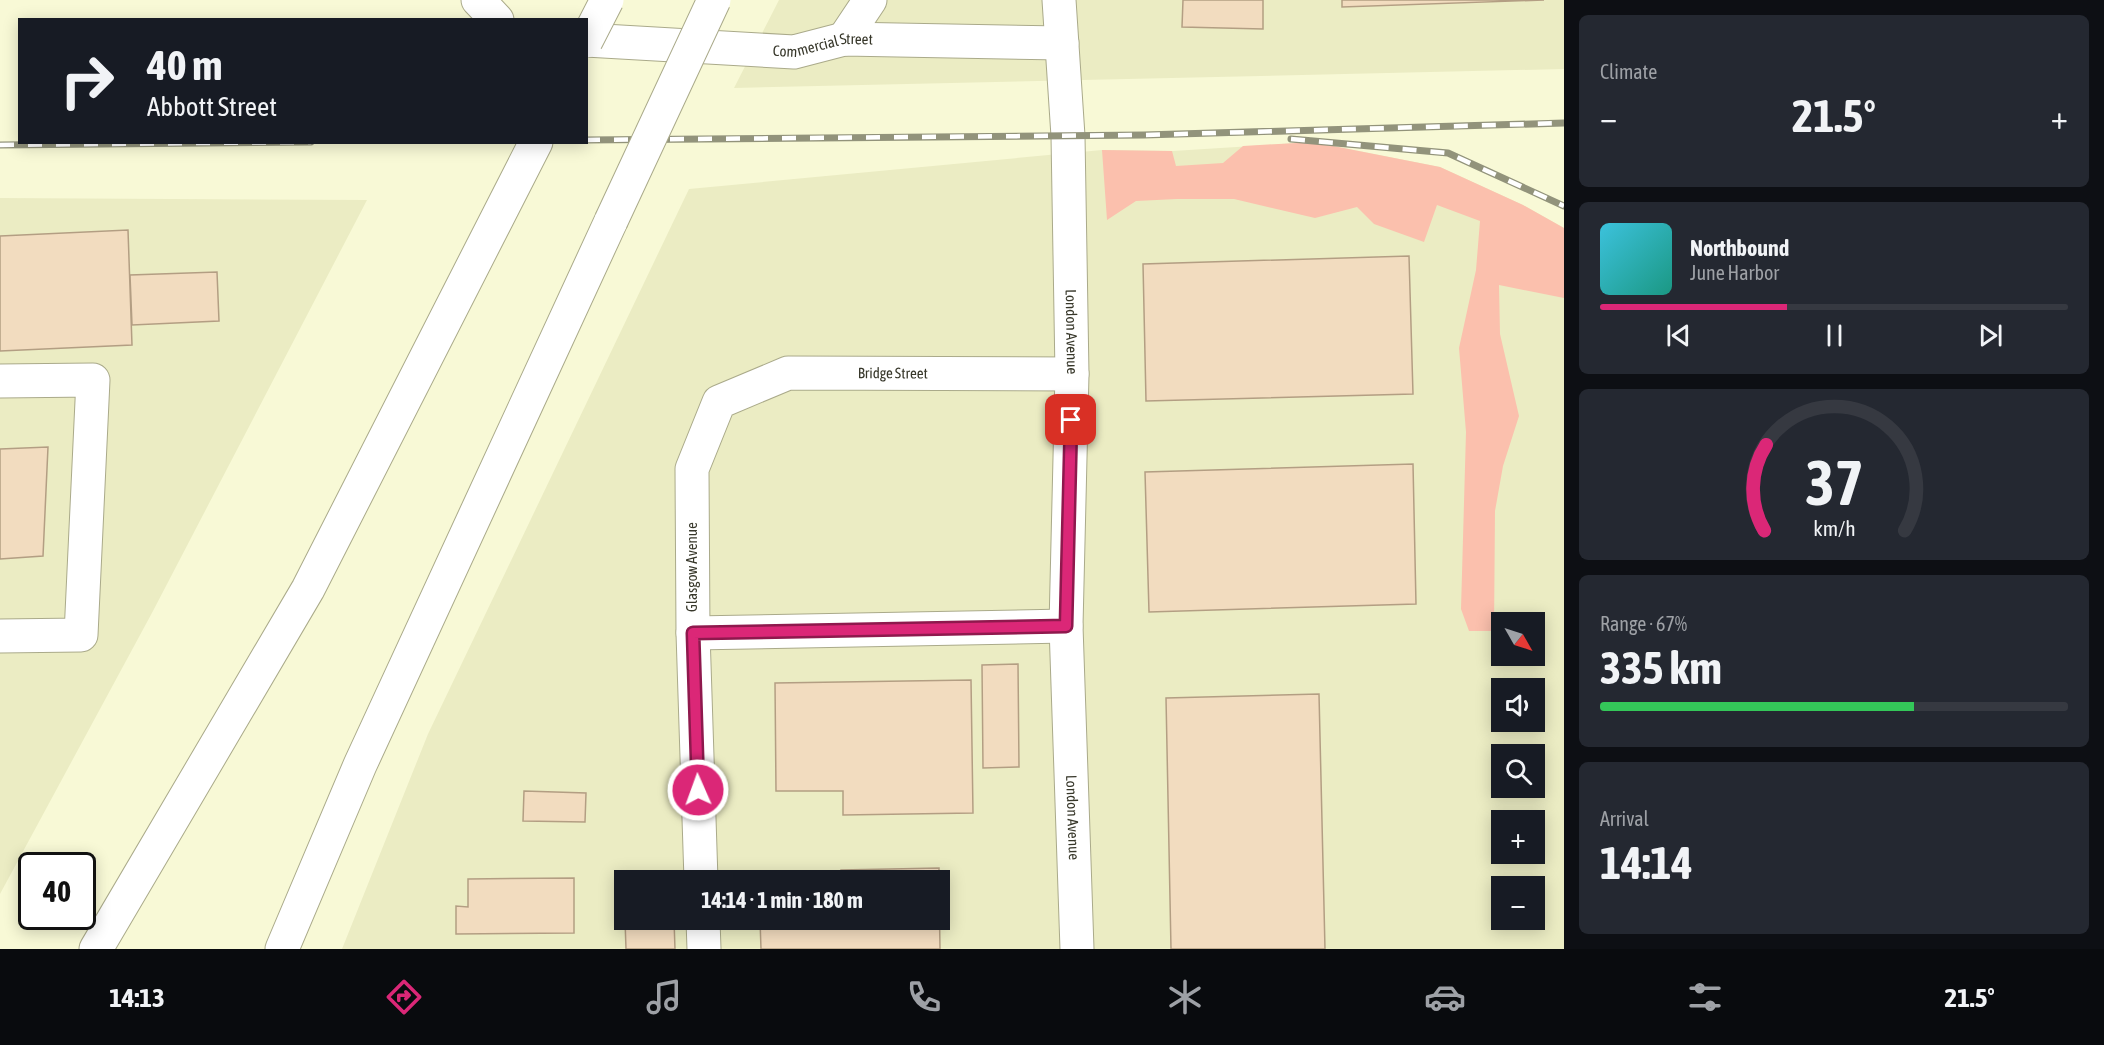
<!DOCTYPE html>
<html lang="en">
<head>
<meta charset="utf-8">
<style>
	body { margin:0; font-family:"Asap Condensed",sans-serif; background:#242831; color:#f1f3f6; height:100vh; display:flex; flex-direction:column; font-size:22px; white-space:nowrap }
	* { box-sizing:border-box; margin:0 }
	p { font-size:20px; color:#9ea1a6 }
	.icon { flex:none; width:33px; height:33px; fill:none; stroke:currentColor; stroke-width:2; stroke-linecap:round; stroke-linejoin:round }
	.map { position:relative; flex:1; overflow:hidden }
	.panel { display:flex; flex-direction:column; gap:15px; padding:15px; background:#0d0f14; width:540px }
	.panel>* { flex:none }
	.banner { position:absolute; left:18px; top:18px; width:570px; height:126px; border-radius:0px; box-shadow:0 3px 15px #0003; background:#171b24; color:#f1f3f6; overflow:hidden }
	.needle { width:39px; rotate:129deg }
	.buttons { position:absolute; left:1491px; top:612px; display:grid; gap:12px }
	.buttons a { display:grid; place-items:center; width:54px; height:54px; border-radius:0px; background:#171b24; box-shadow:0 3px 15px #0003; font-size:30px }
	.speed { position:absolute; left:18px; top:852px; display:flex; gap:12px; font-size:30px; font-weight:700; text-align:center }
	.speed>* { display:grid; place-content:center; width:78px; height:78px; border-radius:50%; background:#171b24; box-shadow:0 3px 15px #0003; line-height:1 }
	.speed .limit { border:3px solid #111; border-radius:9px; background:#fff; color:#111 }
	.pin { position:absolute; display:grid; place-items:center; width:51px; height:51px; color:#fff; margin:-26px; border-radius:12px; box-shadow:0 3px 9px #0006 }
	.me { position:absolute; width:66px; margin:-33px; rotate:358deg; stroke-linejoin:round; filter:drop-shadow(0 0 4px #0008) }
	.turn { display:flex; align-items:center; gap:21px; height:126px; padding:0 30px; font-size:27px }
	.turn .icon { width:78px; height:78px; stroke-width:2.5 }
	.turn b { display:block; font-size:42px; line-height:51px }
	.big { font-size:45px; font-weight:700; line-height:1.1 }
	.panel .widget { flex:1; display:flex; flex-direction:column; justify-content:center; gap:9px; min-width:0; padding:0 21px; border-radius:9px; background:#242831 }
	.panel .dial { align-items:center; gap:0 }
	.dial svg { height:156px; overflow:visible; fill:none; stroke:#363941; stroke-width:7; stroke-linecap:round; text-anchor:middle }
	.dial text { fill:#f1f3f6; stroke:none }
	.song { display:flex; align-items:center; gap:18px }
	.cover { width:72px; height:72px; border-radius:9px; background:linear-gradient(135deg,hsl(190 70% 55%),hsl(170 70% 35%)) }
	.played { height:6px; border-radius:3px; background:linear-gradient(90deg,#db2777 40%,#363941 40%) }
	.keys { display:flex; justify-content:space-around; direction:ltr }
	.heat { display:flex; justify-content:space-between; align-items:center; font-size:33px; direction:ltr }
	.charge { height:9px; border-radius:4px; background:linear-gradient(90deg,#34c759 67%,#363941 0) }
	.trip { position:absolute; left:614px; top:870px; width:336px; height:60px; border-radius:0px; background:#171b24; box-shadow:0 3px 15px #0003; font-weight:700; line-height:60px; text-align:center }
	.tab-bar { display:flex; height:96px; justify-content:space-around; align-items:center; background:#090b0e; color:#9ea1a6 }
	.tab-bar .icon { width:42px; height:42px }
	.tab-bar .active { color:#db2777 }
	.tab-bar b { font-size:27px; color:#f1f3f6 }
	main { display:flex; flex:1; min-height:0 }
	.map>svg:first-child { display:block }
</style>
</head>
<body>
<main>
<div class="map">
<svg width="1564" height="949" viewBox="0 0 1564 949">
	<rect width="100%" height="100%" fill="#f8f9d6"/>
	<path fill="#ebecc3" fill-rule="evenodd" d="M 779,0 L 1564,0 L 1564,69 L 734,88 Z
		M 1313,142 L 1440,167 L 1523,205 L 1564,228 L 1564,949 L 342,949 L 428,734 L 689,189 L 1102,150 L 1173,151 ZM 1502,622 L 1534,622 L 1534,656 L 1502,656 ZM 1502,688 L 1534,688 L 1534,722 L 1502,722 ZM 1502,754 L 1534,754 L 1534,788 L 1502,788 ZM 1502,820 L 1534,820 L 1534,854 L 1502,854 ZM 624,880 L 939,880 L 939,920 L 624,920 ZM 1502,886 L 1534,886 L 1534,920 L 1502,920 Z
		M 0,198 L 367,200 L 153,611 L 0,894 Z"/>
	<path fill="#fbc0ad" d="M 1313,142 L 1440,167 L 1523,205 L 1564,228 L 1564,298 L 1499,285 L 1500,334 L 1519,416 L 1503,466 L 1495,511 L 1494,631 L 1469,631 L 1461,609 L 1466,432 L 1459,348 L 1476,270 L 1480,221 L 1437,205 L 1424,242 L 1374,224 L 1357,207 L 1315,218 L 1234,199 L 1177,199 L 1136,201 L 1107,220 L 1102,150 L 1172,151 L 1176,166 L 1223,163 L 1243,146 Z"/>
	<path fill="#f2dcbf" stroke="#b39e83" stroke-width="1.5" d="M 1183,0 L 1263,0 L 1263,29 L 1182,27 Z
		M 1342,0 L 1544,0 L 1342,7 Z
		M 128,230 L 132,345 L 0,351 L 0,236 Z
		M 1409,256 L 1413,394 L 1146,401 L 1143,264 Z
		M 217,272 L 219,321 L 132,325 L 130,275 Z
		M 48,447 L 43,556 L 0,559 L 0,449 Z
		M 1413,464 L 1416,604 L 1149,612 L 1145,472 Z
		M 1018,664 L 1019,767 L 983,768 L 982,665 Z
		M 971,680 L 973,813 L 843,815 L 843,791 L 776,791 L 775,683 Z
		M 1319,694 L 1325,949 L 1171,949 L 1166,698 Z
		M 524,791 L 586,793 L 585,822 L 523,821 Z
		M 939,868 L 939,880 L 841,880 L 841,870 Z
		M 673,875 L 673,880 L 625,880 L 625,876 Z
		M 574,878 L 574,933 L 456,934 L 456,906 L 468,907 L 468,879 Z
		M 939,886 L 940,949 L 761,949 L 760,920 L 939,920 Z
		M 625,920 L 674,920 L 675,949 L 626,949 Z"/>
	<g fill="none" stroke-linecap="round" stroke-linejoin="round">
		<g stroke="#aaaa8a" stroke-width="35">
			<g id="minor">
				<path d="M 478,0 L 497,20"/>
				<path id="s1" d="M 1059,0 L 1068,136 L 1072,374 L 1066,626 L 1077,949"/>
				<path d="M 844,39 L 870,0"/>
				<path id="s2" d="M 586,40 L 794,52 L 844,39 L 1062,43"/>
				<path d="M 0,381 L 93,380 L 81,635 L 0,636"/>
				<path d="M 693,633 L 1066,626"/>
				<path id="s3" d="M 701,880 L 693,633 L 692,469 L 719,402 L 788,373 L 1072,374"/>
				<path d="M 703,920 L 704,949"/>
			</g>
		</g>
		<g stroke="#aaaa8a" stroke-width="35">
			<path id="highway" d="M 96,949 L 308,589 L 536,142
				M 282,949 L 360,765 L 611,221"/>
		</g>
		<use href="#minor" stroke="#fff" stroke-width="33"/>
		<use href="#highway" stroke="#fff" stroke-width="33"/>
		<g stroke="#92937b" stroke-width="7">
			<path id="rail" d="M 1291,139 L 1448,153 L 1564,206
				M 586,140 L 1144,135 L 1564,123
				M 0,145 L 311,142"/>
		</g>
		<use href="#rail" stroke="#fff" stroke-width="4.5" stroke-dasharray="14" stroke-linecap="butt"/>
		<g stroke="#aaaa8a" stroke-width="35" stroke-linecap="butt">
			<path id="highway-bridge" d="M 586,41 L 607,0
				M 611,221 L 714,0"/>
		</g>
		<use href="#highway-bridge" stroke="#fff" stroke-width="33"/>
	</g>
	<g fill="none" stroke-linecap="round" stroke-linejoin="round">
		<g stroke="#8e194d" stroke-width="15">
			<path id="route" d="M 698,790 L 693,633 L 1066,626 L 1071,420"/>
		</g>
		<use href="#route" stroke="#db2777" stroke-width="10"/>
	</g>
	<g text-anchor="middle" stroke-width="4.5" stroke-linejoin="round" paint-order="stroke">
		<g font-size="15" fill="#37372a" stroke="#fff">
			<text dy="5" stroke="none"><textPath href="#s2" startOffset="238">Commercial Street</textPath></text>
			<text dy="5" stroke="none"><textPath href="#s1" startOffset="332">London Avenue</textPath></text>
			<text dy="5" stroke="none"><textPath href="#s3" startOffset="663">Bridge Street</textPath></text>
			<text transform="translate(692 567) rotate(-90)" y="5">Glasgow Avenue</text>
			<text dy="5" stroke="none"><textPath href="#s1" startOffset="818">London Avenue</textPath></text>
		</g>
	</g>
</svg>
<div class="buttons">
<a><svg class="needle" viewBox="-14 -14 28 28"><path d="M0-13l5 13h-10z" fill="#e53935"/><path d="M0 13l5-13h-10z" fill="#9ea1a6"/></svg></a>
<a><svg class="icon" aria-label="sound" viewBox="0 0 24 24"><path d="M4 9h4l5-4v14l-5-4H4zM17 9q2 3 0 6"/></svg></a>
<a><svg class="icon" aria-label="search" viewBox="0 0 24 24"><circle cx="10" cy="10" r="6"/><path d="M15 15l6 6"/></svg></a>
<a>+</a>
<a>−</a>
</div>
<div class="speed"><div class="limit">40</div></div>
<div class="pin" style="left:1071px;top:420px;background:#d93025"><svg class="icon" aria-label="arrive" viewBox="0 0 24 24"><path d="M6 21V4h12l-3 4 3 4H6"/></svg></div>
<svg class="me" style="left:698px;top:790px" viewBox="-20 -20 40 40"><circle r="17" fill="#db2777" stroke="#fff" stroke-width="3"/><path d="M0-11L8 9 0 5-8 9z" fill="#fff"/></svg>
<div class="trip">14:14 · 1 min · 180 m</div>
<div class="banner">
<div class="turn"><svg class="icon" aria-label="right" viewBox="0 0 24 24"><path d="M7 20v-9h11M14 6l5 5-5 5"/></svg><div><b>40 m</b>Abbott Street</div></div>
</div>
</div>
<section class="panel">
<div class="widget"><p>Climate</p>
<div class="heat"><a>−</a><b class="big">21.5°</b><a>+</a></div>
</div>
<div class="widget">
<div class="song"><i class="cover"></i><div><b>Northbound</b><p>June Harbor</p></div></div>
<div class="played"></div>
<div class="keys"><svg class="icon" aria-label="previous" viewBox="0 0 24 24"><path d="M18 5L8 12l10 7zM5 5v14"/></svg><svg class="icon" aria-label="pause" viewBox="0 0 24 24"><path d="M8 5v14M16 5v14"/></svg><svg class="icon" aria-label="next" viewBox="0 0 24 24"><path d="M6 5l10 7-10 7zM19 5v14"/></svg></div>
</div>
<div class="widget dial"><svg viewBox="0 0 100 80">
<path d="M14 69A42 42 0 1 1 86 69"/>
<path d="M14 69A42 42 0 0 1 15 25" stroke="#db2777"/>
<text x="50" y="56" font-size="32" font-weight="700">37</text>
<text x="50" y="72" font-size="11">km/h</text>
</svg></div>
<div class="widget"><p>Range · 67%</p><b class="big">335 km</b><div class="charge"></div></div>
<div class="widget"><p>Arrival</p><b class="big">14:14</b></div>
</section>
</main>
<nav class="tab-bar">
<b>14:13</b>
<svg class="icon active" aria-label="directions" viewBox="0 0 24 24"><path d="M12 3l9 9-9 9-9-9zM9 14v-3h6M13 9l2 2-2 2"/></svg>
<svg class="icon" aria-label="music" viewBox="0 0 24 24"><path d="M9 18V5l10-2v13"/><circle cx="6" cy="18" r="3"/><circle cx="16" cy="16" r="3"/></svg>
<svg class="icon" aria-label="phone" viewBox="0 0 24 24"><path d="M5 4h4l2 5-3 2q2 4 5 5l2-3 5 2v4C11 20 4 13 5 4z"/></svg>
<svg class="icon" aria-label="climate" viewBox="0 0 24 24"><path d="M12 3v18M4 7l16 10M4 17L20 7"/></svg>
<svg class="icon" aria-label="car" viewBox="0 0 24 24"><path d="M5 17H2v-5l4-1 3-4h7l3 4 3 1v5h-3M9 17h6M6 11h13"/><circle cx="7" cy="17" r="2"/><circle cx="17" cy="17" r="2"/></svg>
<svg class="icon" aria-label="filters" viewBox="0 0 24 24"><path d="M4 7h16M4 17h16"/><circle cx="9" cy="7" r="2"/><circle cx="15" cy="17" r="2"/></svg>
<b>21.5°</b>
</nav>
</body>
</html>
